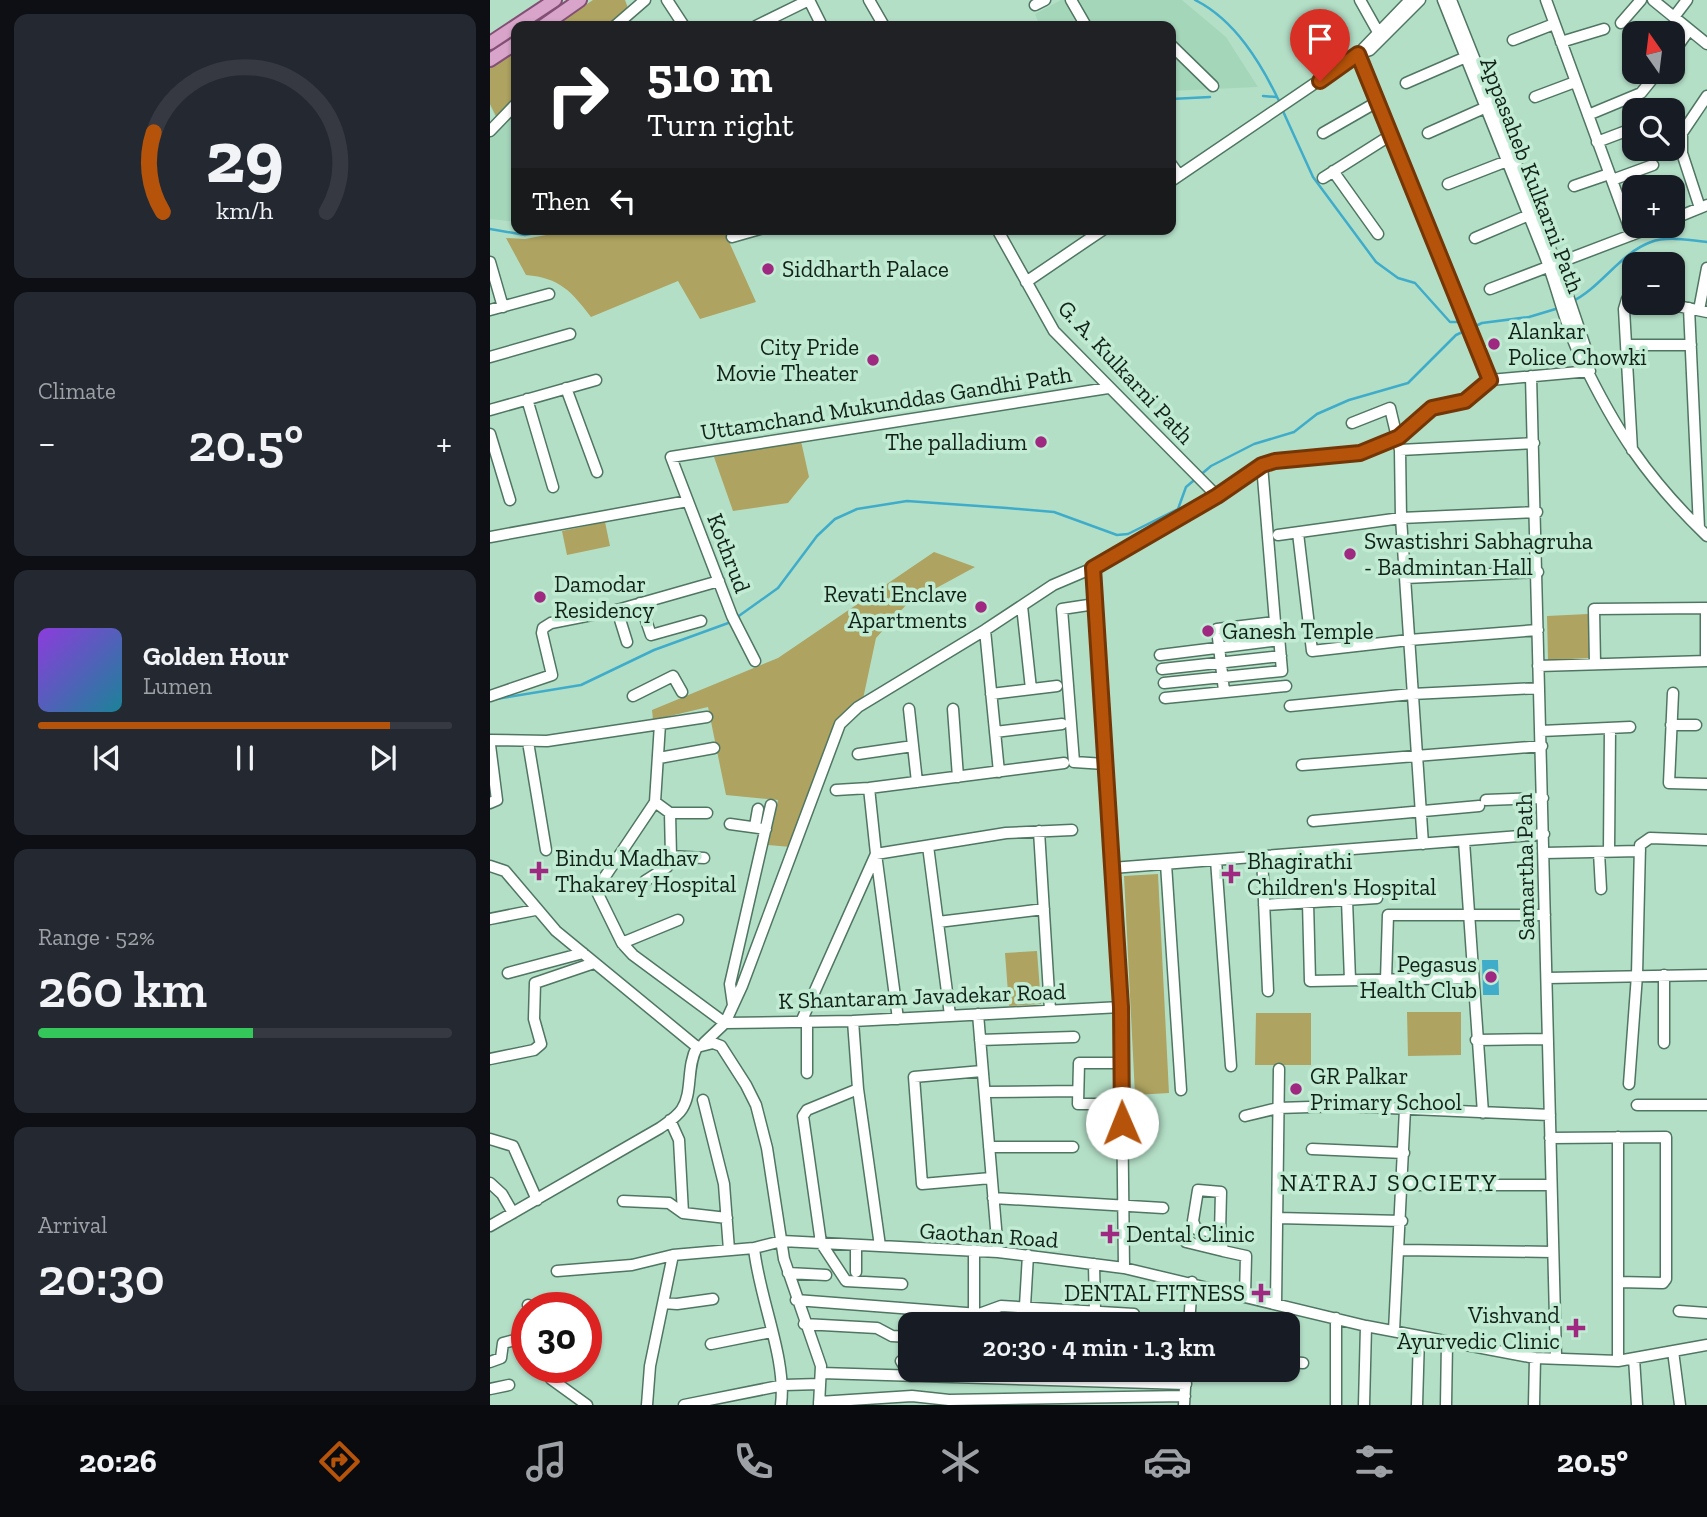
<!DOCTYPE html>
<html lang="en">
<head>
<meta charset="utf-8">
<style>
	body { margin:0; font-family:"Zilla Slab",serif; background:#242831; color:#f1f3f6; height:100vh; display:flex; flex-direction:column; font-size:26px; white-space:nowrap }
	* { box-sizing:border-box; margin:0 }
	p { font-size:23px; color:#9ea1a6 }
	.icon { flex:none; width:38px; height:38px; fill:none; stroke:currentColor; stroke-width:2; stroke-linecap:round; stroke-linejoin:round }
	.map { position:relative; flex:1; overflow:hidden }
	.sheet { display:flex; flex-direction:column; gap:14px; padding:14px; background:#0d0f14; width:490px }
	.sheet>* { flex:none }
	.guide { position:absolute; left:21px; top:21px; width:665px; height:214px; border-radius:14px; box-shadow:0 2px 5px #0004; background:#202124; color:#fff; overflow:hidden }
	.needle { width:46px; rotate:346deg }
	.controls { position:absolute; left:1132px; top:21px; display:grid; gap:14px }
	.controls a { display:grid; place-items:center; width:63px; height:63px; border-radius:14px; background:#171b24; box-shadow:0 2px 5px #0004; font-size:35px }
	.speed { position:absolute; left:21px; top:1292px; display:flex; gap:14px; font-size:35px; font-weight:700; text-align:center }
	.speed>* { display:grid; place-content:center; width:91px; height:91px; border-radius:50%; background:#171b24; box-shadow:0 2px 5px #0004; line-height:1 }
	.speed .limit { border:10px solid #d22; background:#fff; color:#111 }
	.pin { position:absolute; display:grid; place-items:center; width:60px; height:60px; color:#fff; margin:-72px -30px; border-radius:50% 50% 50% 0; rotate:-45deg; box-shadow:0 0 7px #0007 }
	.pin .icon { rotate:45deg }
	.me { position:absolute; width:77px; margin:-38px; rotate:359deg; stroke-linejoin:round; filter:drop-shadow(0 0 5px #0008) }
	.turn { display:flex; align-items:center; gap:24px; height:147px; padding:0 21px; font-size:32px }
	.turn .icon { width:91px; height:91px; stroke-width:2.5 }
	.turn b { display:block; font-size:49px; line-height:60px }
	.then { display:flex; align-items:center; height:66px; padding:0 21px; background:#0003; gap:14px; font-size:26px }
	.big { font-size:52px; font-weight:600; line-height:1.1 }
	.sheet .widget { flex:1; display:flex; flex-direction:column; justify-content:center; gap:10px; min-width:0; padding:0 24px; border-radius:14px; background:#242831 }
	.sheet .dial { align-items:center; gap:0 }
	.dial svg { height:182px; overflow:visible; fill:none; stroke:#363941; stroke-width:7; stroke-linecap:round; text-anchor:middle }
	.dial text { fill:#f1f3f6; stroke:none }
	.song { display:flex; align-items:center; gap:21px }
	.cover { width:84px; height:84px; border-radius:10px; background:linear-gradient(135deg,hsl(270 70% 55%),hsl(190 70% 35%)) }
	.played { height:7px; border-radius:4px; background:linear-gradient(90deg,#b45309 85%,#363941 85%) }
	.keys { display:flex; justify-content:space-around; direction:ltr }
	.heat { display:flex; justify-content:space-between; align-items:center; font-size:38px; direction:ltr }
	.charge { height:10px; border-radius:5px; background:linear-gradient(90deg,#34c759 52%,#363941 0) }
	.trip { position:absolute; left:408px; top:1312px; width:402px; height:70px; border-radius:14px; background:#171b24; box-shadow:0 2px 5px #0004; font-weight:600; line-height:70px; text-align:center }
	.dock { display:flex; height:112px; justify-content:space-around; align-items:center; background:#090b0e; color:#9ea1a6 }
	.dock .icon { width:49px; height:49px }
	.dock .current { color:#b45309 }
	.dock b { font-size:32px; color:#f1f3f6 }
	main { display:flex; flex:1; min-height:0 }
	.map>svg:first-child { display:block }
</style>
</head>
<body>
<main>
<section class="sheet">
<div class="widget dial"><svg viewBox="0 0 100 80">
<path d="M14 69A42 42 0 1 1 86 69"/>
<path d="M14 69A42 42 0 0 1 10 34" stroke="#b45309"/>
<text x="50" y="56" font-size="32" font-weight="700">29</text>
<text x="50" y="72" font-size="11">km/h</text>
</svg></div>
<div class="widget"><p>Climate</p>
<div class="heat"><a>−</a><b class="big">20.5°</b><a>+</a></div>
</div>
<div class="widget">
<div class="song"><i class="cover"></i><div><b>Golden Hour</b><p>Lumen</p></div></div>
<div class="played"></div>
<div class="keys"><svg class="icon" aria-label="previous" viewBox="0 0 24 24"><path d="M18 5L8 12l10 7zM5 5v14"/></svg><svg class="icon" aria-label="pause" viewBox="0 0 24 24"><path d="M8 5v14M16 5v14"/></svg><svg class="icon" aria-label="next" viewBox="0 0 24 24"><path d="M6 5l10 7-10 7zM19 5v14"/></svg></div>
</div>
<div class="widget"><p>Range · 52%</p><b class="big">260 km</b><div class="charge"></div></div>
<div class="widget"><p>Arrival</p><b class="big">20:30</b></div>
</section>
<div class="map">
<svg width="1217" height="1405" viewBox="0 0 1217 1405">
	<rect width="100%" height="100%" fill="#b4dfc7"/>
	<path fill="#a4d6ba" d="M 571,0 L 692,0 L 736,37 L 768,87 L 681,91 L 681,26 L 550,26 L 545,14 Z
		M 23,53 L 26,54 L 26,222 L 0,219 L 0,127 L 6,118 L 0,106 L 0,68 Z"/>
	<path fill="#aea360" d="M 103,0 L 135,0 L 138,8 L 115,26 L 64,26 Z
		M 23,53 L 26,54 L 26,99 L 7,118 L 0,104 L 0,68 Z
		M 88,229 L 239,229 L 240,244 L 266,302 L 210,319 L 188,281 L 101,317 C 81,291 70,278 36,275 L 16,238 L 35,239 Z
		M 311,441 L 319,477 L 298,503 L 243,511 L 224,457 Z
		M 115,522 L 120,546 L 77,555 L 72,531 Z
		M 444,552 L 485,567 L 417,604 L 386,638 L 373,699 L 346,723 L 301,847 L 278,845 L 288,800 L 236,795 L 218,707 L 163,720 L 162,710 L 288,658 Z
		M 1098,614 L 1100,658 L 1058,660 L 1057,616 Z
		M 668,874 L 679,1093 L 645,1095 L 634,876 Z
		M 547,951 L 551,1004 L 519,1006 L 515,953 Z
		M 917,1012 L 971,1012 L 971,1055 L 918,1056 Z
		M 766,1013 L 821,1013 L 821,1065 L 765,1065 Z"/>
	<path fill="#3facca" d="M 992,960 L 1008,960 L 1009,995 L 993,995 Z"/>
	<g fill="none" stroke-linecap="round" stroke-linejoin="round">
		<path stroke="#3facca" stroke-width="2.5" d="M 705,0 C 745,20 771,63 790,103
			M 773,96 L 787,97
			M 681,99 L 720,97
			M 792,109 L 823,177 L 886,262 L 908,278 L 925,283 L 960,322 L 973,322
			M 0,229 L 35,235 L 66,229
			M 1081,302 C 1111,288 1130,253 1161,242 C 1176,236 1201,240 1217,242
			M 246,618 L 288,588 L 327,536 L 345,519 L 367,509 L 417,501 L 517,508 L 564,512 L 627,535 L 638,534 L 688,509 L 696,487 L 721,466 L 764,444 L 804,432 L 827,414 L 859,400 L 918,383 L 966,335 L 992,323 L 1039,317 L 1069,308
			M 6,699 L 91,685 L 164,650 L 241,622"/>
		<g stroke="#4f7661" stroke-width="13">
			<path id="minor" d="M 177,0 L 194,26
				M 319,0 L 332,26
				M 379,0 L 394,26
				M 581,0 L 596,26
				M 870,0 L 888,32
				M 953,0 C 986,84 1020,167 1053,251 C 1067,285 1074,323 1090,356 C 1126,431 1156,477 1217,536
				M 961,0 L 1073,281 L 1098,355 L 1096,363
				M 1056,0 L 1142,235
				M 1163,0 L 1217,44
				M 545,5 L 555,0
				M 1184,17 L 1197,0
				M 1131,23 L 1151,0
				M 125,26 L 155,0
				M 266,26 L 319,0
				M 1023,40 L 1064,24
				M 1071,42 L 1114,29
				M 681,45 L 723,86
				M 1183,53 L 1199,30
				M 868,54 L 1000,380
				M 868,54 L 920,0
				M 916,83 L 976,57
				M 1045,97 L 1085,82
				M 1098,115 L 1151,93 L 1168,72
				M 0,131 L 26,104
				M 833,133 L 887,102
				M 938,133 L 1001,105
				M 1107,142 L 1144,128
				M 681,164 L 689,175
				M 843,171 L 888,234
				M 833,178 L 901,135
				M 1122,180 L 1163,165
				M 681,181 L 868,54 L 880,50 L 930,0
				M 958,184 L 1017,161
				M 1084,186 L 1119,174
				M 1210,208 L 1192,153 L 1192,133 L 1217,96
				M 1183,219 L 1217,205
				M 507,229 L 564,331 L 727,496
				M 242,237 L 270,229
				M 985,238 L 1039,215
				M 0,262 L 13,307
				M 536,282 L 614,229
				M 1000,289 L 1165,226
				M 1173,303 L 1217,312
				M 1199,308 L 1209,528
				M 0,310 L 59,294
				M 1209,310 L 1217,268
				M 1136,345 L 1201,345
				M 0,357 L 80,334
				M 1041,376 L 1066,1357
				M 76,388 L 107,472
				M 37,399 L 63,487
				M 0,410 L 106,380
				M 862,423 L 900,408 L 910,450 L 911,518 L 933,844
				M 0,434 L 20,500
				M 910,450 L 1044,443
				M 1142,450 L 1134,309 L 1137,299 L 1144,297
				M 808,533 L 822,651 L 919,640 L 1048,630
				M 788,535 L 911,518 L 1047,512
				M 0,537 L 198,501
				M 603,568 L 631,1007 L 634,1268
				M 915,578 L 1048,572
				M 150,603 L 161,635 L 211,621
				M 605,604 L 572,609 L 584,762 L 615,764
				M 532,606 L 541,689
				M 127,610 L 137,642
				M 495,630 L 509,772
				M 670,655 L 790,640
				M 265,661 L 242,616 L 181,457 L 618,388
				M 1105,664 L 1104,609 L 1216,608 L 1216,661
				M 1048,666 L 1217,661
				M 672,669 L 791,656
				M 674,683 L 792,671 L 788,625 L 785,622
				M 734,691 L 727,629 L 785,622 L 772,465
				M 1183,693 L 1179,783 L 1217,784
				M 501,694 L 567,686
				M 0,696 L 62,675 L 52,633 L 53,628 L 61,623 L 127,610 L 229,581
				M 143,696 L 183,676 L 192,692
				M 675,698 L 796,686
				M 800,706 L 922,694 L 1049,688
				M 419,709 L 427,782
				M 463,709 L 468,777
				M 170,724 L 165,802 L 106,890 L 132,943 L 143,955 L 235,1023 L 363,1021 L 631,1007
				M 1181,725 L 1206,725
				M 1051,731 L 1140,727
				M 505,732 L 572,724
				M 0,740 L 57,741 L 217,717
				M 38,742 L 56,850
				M 0,745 L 7,800 L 0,803
				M 368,754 L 423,746
				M 169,758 L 224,748
				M 812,765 L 1052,746
				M 346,790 L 379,788 L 574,763
				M 996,800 L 1053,798
				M 180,813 L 217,813
				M 823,821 L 989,806
				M 240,824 L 276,829
				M 265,826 L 268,809
				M 549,831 L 560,1010
				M 974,841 L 993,1113
				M 438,846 L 460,1015
				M 1119,851 L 1120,728
				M 1109,852 L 1111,889
				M 1054,853 L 1150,851
				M 181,856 L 214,858
				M 772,856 L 778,991
				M 726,860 L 741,1066
				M 676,864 L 691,1090
				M 0,866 L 15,871 L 66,931 L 207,1047
				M 622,868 L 1054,834
				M 155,881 L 177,867 L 181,856 L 180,813 L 165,802
				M 857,900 L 860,980
				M 818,902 L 820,981 L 982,978
				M 774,905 L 887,898
				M 0,919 L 45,910
				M 448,922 L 554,909
				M 132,943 L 188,920
				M 18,973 L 93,953
				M 1057,978 L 1217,975
				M 896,980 L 898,915 L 1055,915
				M 243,1005 L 240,984 L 281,805
				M 488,1014 L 508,1252
				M 408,1019 L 386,854 L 516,833 L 582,830
				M 363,1021 L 368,1089 L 390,1246
				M 311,1022 L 386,854 L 379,788
				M 317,1022 L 317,1073
				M 490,1040 L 584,1037
				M 986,1040 L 1058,1039
				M 214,1043 L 235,1023 L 252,986 L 350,724 L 368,707 L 495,630 L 563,585 L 603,568 L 727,496 L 772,465 L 785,461 L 870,453 L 909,437 L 942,408 L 975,401 L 1000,380 L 1100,371
				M 1174,1043 L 1174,975
				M 207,1047 L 223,1043 L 231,1046 L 256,1085 L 266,1105 L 277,1148 L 294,1259 L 331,1366 L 329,1405
				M 0,1059 L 44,1050 L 51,1044 L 44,1019 L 45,983 L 104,963
				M 632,1063 L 589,1063 L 588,1104 L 632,1104
				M 492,1071 L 424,1077 L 432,1184 L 501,1178
				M 1139,1084 L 1147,975 L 1150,845 L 1160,838 L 1217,840
				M 368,1089 L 317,1110 L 313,1116 L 331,1243 L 356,1281 L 412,1284
				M 495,1092 L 588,1091
				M 213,1100 L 234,1184 L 239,1250
				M 1147,1105 L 1217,1105
				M 755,1116 L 788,1108 L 852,1106 L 1060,1115
				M 180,1120 L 189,1140 L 193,1213
				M 1128,1137 L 1128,1361
				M 1060,1138 L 1176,1137 L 1176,1279 L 1173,1283 L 1128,1282
				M 0,1139 L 23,1146 L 47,1200
				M 499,1147 L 583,1147
				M 822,1149 L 914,1153
				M 788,1180 L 823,1181
				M 0,1183 L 12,1194 L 23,1213
				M 913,1185 L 1061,1185
				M 503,1198 L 673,1208
				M 133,1201 L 179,1203 L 193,1213 L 237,1218
				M 787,1218 L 912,1221
				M 0,1226 L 170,1128 C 177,1123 188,1116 192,1109 C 203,1092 196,1067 207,1047
				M 730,1233 L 731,1192 L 708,1190 L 703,1221 L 706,1229 L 730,1233 L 733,1251 L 756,1256 L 755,1296
				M 696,1242 L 733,1251
				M 264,1248 C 269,1298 297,1359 291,1405
				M 484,1250 L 484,1313
				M 911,1250 L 1063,1252
				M 604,1264 L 605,1311
				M 67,1271 L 142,1265 L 183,1255 L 264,1248 L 292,1241 L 508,1252 L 634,1268 L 876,1326 L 1045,1358 L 1128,1361 L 1217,1345
				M 366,1272 L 366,1245
				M 298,1273 L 336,1275
				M 306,1300 L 489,1314 L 511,1306 L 644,1314
				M 173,1303 L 187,1304 L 223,1299
				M 786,1304 L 789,1069
				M 38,1305 L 39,1307
				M 535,1306 L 538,1255
				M 1189,1311 L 1217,1313
				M 314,1324 L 387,1328 L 402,1336 L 420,1337
				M 699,1325 L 702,1282
				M 904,1331 L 915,1109
				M 221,1344 L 281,1332
				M 1183,1351 L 1190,1405
				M 1144,1358 L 1147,1405
				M 0,1362 L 11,1358 L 13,1343 L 37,1337
				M 798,1362 L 813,1363
				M 57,1367 L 61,1379 L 97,1405
				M 331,1373 L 696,1384
				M 420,1376 L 411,1361 L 420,1361
				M 0,1389 L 19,1385
				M 329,1402 L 422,1396 L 459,1400 L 695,1396
				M 157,1405 L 160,1366 L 183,1255
				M 194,1405 L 294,1385 L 330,1384
				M 694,1405 L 696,1370
				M 846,1405 L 846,1318
				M 874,1405 L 876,1326
				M 927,1405 L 929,1336
				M 956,1405 L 957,1342
				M 1044,1405 L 1045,1358"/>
		</g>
		<g stroke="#834f74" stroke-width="16">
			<path id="major" d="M 53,26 L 90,0
				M 0,43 L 65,0
				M 0,60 L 26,43"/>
		</g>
		<use href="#minor" stroke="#fff" stroke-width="10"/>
		<use href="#major" stroke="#d9a4c9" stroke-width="12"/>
	</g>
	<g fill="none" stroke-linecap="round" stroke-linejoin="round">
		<g stroke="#753606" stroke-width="18">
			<path id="route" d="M 632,1123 L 631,1007 L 603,568 L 727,496 L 772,465 L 785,461 L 870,453 L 909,437 L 942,408 L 975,401 L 1000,380 L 868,54 L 830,81"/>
		</g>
		<use href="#route" stroke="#b45309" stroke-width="12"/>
	</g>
	<g fill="#9f2881" stroke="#c1ecd3" stroke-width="2.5">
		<circle cx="278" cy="269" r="7"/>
		<circle cx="1004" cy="344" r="7"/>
		<circle cx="383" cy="360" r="7"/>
		<circle cx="551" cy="442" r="7"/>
		<circle cx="860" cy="554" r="7"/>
		<circle cx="50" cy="597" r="7"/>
		<circle cx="491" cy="607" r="7"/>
		<circle cx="718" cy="631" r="7"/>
		<path d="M45.5 860.5h7v7h7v7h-7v7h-7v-7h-7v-7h7z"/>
		<path d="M737.5 863.5h7v7h7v7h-7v7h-7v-7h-7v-7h7z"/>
		<circle cx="1001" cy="977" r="7"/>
		<circle cx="806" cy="1089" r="7"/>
		<path d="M616.5 1223.5h7v7h7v7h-7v7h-7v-7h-7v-7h7z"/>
		<path d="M767.5 1282.5h7v7h7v7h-7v7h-7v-7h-7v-7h7z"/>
		<path d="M1082.5 1317.5h7v7h7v7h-7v7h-7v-7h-7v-7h7z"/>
	</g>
	<g text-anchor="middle" stroke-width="7" stroke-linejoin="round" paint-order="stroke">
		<g font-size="23" fill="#122219" stroke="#c1ecd3">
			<text transform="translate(1042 175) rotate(69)" y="8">Appasaheb Kulkarni Path</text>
			<text transform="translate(636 372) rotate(47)" y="8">G. A. Kulkarni Path</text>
			<text transform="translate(396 403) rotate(-9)" y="8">Uttamchand Mukunddas Gandhi Path</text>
			<text transform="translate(239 553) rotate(69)" y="8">Kothrud</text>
			<text transform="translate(1035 867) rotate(-91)" y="8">Samartha Path</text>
			<text transform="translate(432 996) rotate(-2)" y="8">K Shantaram Javadekar Road</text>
			<text transform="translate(499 1235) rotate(4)" y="8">Gaothan Road</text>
		</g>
		<g font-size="23" fill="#122219" stroke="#c1ecd3" text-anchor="start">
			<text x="292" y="277">Siddharth Palace</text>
			<text x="1018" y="339">Alankar<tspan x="1018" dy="26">Police Chowki</tspan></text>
			<text x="369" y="355" text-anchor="end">City Pride<tspan x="369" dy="26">Movie Theater</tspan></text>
			<text x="537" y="450" text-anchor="end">The palladium</text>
			<text x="874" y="549">Swastishri Sabhagruha<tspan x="874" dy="26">- Badmintan Hall</tspan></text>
			<text x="64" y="592">Damodar<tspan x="64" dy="26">Residency</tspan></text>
			<text x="477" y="602" text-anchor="end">Revati Enclave<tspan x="477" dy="26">Apartments</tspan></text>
			<text x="732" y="639">Ganesh Temple</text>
			<text x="65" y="866">Bindu Madhav<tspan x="65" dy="26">Thakarey Hospital</tspan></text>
			<text x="757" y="869">Bhagirathi<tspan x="757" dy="26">Children's Hospital</tspan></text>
			<text x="987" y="972" text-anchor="end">Pegasus<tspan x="987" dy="26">Health Club</tspan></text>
			<text x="820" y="1084">GR Palkar<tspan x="820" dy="26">Primary School</tspan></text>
			<text x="636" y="1242">Dental Clinic</text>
			<text x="755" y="1301" text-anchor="end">DENTAL FITNESS</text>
			<text x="1070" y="1323" text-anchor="end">Vishvand<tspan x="1070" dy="26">Ayurvedic Clinic</tspan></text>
		</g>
		<g font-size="24" letter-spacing="2" fill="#122219" stroke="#c1ecd3">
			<text x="899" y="1191">NATRAJ SOCIETY</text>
		</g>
	</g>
</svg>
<div class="controls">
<a><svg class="needle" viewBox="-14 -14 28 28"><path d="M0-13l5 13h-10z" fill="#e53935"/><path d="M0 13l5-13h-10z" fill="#9ea1a6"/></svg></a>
<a><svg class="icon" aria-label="search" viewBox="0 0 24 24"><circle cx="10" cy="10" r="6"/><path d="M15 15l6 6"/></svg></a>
<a>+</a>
<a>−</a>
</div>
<div class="speed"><div class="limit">30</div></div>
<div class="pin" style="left:830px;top:81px;background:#d93025"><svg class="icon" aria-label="arrive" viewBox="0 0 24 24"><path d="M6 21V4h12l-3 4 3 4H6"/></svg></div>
<svg class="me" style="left:632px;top:1123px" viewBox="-20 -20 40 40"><circle r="19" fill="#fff"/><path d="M0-13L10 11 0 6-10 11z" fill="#b45309"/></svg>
<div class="trip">20:30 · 4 min · 1.3 km</div>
<div class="guide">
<div class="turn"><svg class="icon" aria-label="right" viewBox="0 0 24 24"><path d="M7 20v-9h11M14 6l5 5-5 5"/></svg><div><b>510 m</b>Turn right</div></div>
<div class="then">Then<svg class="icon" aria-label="left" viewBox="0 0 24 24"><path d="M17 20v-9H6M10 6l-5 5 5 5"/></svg></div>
</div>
</div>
</main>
<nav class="dock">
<b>20:26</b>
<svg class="icon current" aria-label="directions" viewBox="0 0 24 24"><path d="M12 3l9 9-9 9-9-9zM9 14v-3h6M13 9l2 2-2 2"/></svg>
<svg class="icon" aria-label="music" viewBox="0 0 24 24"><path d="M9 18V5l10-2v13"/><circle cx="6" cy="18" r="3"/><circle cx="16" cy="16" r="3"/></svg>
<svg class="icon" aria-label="phone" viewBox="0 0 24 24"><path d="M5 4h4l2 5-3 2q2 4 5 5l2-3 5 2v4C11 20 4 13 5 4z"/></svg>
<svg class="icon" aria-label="climate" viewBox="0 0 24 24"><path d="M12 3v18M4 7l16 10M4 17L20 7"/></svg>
<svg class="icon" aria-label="car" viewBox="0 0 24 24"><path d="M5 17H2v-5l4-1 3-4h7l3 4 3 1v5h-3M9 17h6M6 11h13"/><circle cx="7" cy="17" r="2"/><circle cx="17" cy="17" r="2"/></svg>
<svg class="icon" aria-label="filters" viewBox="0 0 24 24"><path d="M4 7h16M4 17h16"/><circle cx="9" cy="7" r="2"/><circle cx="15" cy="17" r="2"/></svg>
<b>20.5°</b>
</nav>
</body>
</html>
